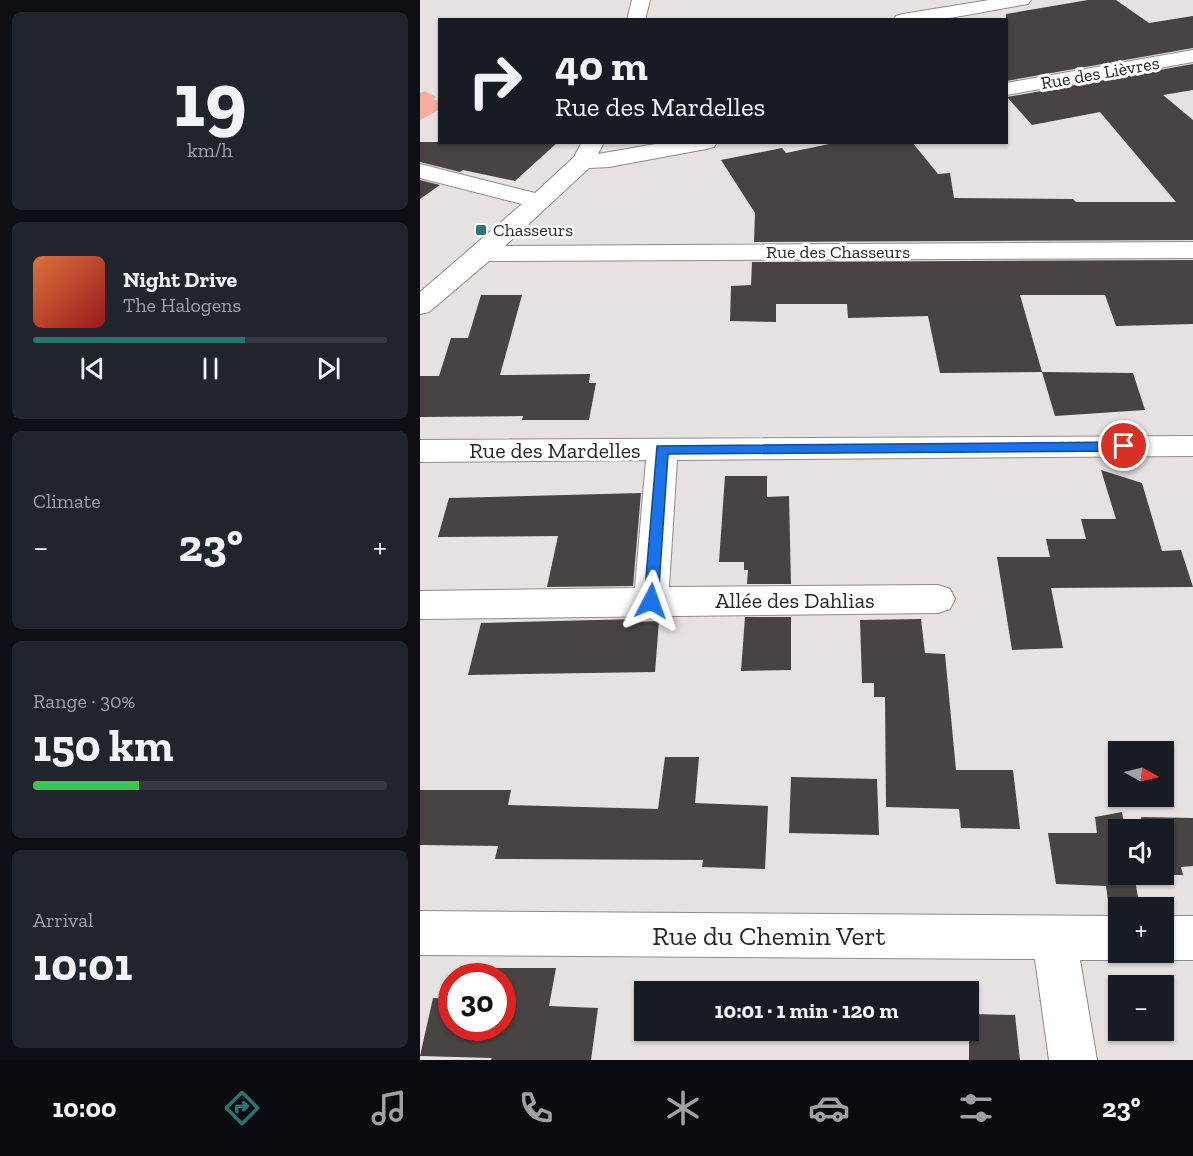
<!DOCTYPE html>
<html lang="en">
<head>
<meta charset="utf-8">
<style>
	body { margin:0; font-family:"Zilla Slab",serif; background:#20242c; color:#f1f3f6; height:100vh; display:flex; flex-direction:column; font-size:22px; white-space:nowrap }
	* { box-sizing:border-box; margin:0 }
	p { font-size:20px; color:#9ea1a6 }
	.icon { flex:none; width:33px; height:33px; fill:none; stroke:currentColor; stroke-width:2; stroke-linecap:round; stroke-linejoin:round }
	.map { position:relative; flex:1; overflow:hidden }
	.panel { display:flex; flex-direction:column; gap:12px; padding:12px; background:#0d0f14; width:420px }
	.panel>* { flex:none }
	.guide { position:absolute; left:18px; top:18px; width:570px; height:126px; border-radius:0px; box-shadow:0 2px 4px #0004; background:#171b24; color:#f1f3f6; overflow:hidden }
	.needle { width:39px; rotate:98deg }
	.controls { position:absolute; left:688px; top:741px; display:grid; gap:12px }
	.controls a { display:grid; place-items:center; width:66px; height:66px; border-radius:0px; background:#171b24; box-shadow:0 2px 4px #0004; font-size:30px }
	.speed { position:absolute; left:18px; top:963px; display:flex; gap:12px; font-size:30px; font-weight:700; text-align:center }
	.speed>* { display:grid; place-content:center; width:78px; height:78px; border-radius:50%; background:#171b24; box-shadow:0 2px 4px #0004; line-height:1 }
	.speed .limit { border:9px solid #d22; background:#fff; color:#111 }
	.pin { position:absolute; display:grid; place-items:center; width:51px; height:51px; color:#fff; margin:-26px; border:3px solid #fff; border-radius:50%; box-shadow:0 2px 6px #0007 }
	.me { position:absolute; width:66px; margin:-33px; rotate:4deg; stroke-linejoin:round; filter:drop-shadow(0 0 4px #0008) }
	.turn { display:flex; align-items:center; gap:21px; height:126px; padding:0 18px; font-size:27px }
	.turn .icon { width:78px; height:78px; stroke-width:2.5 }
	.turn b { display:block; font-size:42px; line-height:51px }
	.big { font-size:45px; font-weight:700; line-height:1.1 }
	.panel .card { flex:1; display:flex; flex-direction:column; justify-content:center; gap:9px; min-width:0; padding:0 21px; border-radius:9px; background:#20242c }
	.panel .dial { align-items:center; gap:0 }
	.dial b { font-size:78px; line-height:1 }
	.song { display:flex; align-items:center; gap:18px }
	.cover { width:72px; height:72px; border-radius:9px; background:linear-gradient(135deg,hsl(20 70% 55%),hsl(0 70% 35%)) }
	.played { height:6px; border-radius:3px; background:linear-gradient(90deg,#2a7474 60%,#363941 60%) }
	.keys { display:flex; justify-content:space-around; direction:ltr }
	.heat { display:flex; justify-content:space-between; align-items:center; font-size:33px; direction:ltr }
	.charge { height:9px; border-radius:4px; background:linear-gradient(90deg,#34c759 30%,#363941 0) }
	.trip { position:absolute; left:214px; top:981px; width:345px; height:60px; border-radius:0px; background:#171b24; box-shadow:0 2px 4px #0004; font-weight:700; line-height:60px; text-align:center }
	.dock { display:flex; height:96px; justify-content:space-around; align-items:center; background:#090b0e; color:#9ea1a6 }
	.dock .icon { width:42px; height:42px }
	.dock .active { color:#2a7474 }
	.dock b { font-size:27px; color:#f1f3f6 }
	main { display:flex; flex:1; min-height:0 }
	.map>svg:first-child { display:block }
</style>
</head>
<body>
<main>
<section class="panel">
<div class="card dial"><b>19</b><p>km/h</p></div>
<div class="card">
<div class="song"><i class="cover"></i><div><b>Night Drive</b><p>The Halogens</p></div></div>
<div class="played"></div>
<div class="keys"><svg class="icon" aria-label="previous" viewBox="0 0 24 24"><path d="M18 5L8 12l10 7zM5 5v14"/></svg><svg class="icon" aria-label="pause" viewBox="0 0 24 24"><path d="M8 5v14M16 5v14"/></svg><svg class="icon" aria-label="next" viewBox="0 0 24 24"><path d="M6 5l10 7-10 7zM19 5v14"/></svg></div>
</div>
<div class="card"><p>Climate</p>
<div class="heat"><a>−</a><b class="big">23°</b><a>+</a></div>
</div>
<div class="card"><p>Range · 30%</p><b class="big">150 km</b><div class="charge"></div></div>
<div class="card"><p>Arrival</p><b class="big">10:01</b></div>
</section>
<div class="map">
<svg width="773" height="1060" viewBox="0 0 773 1060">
	<rect width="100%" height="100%" fill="#e6e2e1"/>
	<path fill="#f5ad9d" d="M 5,91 L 16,97 L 13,99 L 19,101 L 19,110 L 0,120 L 0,93 Z"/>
	<path fill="#474443" d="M 668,0 L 696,0 L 729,23 L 773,16 L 773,48 L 586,81 L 586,14 Z
		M 773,64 L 773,90 L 743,95 L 773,120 L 773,240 L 334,242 L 335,213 L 301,160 L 362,148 L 366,153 L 419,142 L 492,142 L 518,174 L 530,173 L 534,198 L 653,199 L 656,202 L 756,202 L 680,112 L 612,125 L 587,97 Z
		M 0,142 L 138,142 L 95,181 L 43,170 L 40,172 L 0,162 Z
		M 0,180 L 20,185 L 0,199 Z
		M 773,260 L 773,324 L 696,326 L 685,295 L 600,295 L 622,372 L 520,373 L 508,316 L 428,318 L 427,304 L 356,304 L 356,322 L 310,321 L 311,286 L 331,285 L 332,262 Z
		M 61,295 L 102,295 L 80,375 L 170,374 L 169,383 L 176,383 L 169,420 L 102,420 L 103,416 L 0,417 L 0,376 L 19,376 L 31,338 L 48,338 Z
		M 622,372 L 713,373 L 725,410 L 635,416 Z
		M 681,470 L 722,483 L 742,551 L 761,550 L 773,587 L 631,588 L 643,648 L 592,650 L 577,557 L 630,557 L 626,539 L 666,539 L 661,519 L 696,519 Z
		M 305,476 L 347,476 L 347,497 L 369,496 L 371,584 L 327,584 L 328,570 L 324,570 L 324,562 L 299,562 Z
		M 221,493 L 213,586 L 127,587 L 138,536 L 18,537 L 29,498 Z
		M 325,617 L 371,617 L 371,670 L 321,671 Z
		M 215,619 L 214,622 L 239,621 L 235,672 L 48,675 L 61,623 Z
		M 501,619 L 505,653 L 525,654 L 536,770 L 593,770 L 600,829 L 541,828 L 539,809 L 466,807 L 465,697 L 454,697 L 454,683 L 442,683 L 440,620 Z
		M 245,757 L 279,757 L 275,803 L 348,806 L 345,869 L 282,867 L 283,860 L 75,859 L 78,846 L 0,845 L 0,790 L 91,790 L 88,805 L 238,809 Z
		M 371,777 L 457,779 L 459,835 L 369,833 Z
		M 702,812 L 705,830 L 699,830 L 699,874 L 744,874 L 744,830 L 724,830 L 721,817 L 773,818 L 773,866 L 761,867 L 763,875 L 714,875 L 720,908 L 689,908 L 686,886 L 636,884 L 628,833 L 677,833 L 675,817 Z
		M 60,968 L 136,968 L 129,1006 L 178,1008 L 171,1060 L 71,1060 L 72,1058 L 0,1056 L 13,998 L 32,999 L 32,1028 L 82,1028 L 82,976 L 58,976 Z
		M 549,1014 L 595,1015 L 600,1060 L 549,1060 Z"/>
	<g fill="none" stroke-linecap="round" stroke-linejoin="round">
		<g stroke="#8f8b8a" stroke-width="2">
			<path id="minor" d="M 212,0 L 230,0 L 225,20 L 207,20 Z
				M 569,0 L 611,0 L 608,4 L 602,5 L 519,20 L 474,20 L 476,16 L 483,14 Z
				M 773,50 L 773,62 L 586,95 L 586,83 Z
				M 162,142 L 184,142 L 178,154 L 247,142 L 297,142 L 294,147 L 286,149 L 189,167 L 169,168 L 85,246 L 773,242 L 773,258 L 69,261 L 9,312 L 0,314 L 0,292 L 102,204 L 0,178 L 0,164 L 115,193 L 154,157 Z
				M 773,436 L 773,456 L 257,460 L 249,587 L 518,585 L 530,589 L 535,599 L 530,609 L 518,613 L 0,619 L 0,591 L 215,588 L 226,460 L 0,462 L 0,440 Z
				M 0,911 L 699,916 L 699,952 L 715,952 L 699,960 L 660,960 L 677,1060 L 629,1060 L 615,959 L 0,955 Z
				M 744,916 L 773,916 L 773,960 L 744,960 L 728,953 L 744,952 Z"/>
		</g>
		<use href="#minor" fill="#fff" fill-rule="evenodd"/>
	</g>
	<path fill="#1a73e8" stroke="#114b97" stroke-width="1.5" d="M 704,442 L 710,446 L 704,451 L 248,454 L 238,601 L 236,605 L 226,605 L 224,601 L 237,446 Z"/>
	<rect fill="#2a7474" stroke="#fff" stroke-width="2" x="55" y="224" width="12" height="12" rx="3"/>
	<g text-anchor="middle" stroke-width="6" stroke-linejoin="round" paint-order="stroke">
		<g font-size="18" fill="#272625" stroke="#fff">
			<text transform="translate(680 73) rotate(-10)" y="6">Rue des Lièvres</text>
			<text x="418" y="258">Rue des Chasseurs</text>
		</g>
		<g font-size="18" fill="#272625" stroke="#fff" text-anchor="start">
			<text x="73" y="236">Chasseurs</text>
		</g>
		<g font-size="22" fill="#272625" stroke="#fff">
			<text x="135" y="458">Rue des Mardelles</text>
			<text x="375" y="608">Allée des Dahlias</text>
		</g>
		<g font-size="27" fill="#272625" stroke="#fff">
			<text x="349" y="945">Rue du Chemin Vert</text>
		</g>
	</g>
</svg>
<div class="controls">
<a><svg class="needle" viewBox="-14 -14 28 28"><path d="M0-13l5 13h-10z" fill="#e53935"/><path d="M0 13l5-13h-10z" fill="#9ea1a6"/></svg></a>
<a><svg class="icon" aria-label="sound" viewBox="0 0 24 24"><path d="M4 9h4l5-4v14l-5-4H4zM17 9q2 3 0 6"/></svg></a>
<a>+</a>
<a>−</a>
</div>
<div class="speed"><div class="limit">30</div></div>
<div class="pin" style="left:704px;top:446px;background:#d93025"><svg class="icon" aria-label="arrive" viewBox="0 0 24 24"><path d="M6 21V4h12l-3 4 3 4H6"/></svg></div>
<svg class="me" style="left:231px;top:601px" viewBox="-20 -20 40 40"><path d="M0-17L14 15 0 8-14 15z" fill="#1a73e8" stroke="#fff" stroke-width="4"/></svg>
<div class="trip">10:01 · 1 min · 120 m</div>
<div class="guide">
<div class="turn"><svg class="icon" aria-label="right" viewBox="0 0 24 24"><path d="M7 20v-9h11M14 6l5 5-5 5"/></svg><div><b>40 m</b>Rue des Mardelles</div></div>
</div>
</div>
</main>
<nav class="dock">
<b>10:00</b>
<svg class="icon active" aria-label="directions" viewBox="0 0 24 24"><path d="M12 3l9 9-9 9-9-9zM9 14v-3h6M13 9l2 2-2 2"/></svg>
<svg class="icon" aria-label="music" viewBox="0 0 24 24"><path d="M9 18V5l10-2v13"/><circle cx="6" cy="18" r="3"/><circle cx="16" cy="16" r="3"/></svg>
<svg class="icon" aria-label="phone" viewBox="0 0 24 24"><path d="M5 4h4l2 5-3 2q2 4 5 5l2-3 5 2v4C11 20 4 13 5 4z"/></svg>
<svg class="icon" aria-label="climate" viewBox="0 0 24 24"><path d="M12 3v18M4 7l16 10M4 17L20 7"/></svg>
<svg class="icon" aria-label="car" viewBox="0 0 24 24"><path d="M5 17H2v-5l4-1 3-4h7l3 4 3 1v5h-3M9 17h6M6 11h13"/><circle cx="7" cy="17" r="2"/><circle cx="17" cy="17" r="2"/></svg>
<svg class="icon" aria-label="filters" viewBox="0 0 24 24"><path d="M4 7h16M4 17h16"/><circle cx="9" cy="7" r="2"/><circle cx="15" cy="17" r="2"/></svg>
<b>23°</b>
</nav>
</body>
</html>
